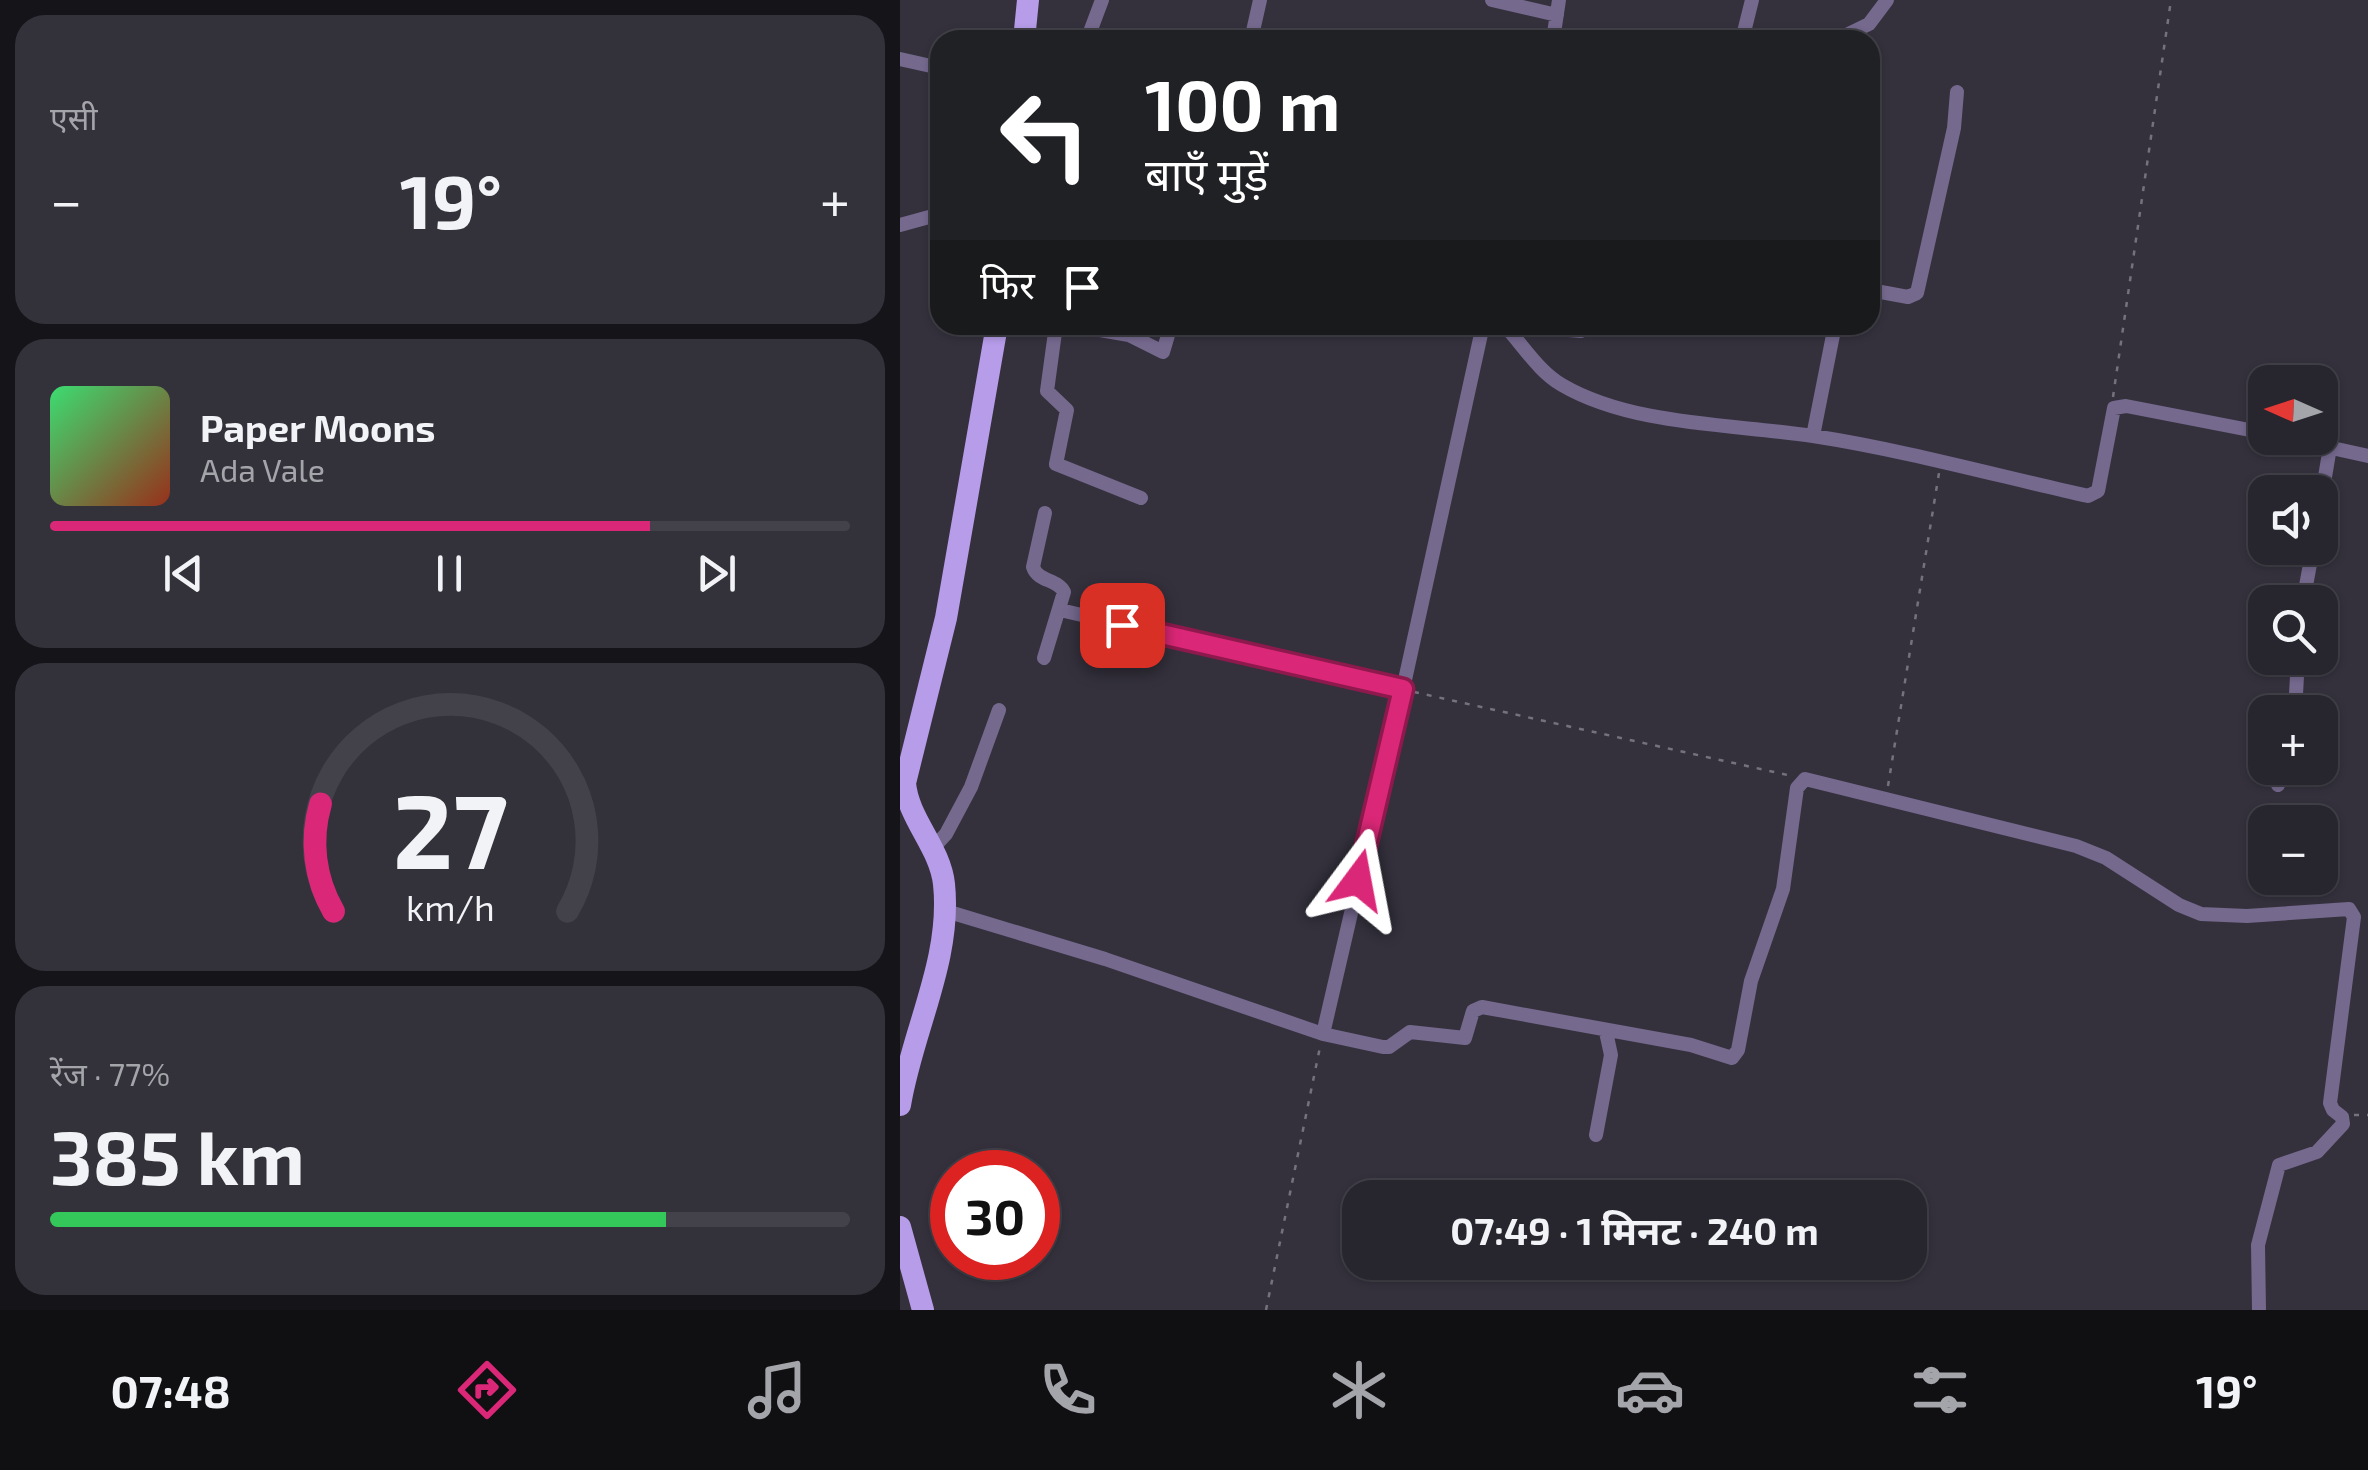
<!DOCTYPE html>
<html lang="hi">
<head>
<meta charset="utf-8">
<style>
	body { margin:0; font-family:"Exo 2","Noto Sans Devanagari",sans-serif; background:#33313a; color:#f1f3f6; height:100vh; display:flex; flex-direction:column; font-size:38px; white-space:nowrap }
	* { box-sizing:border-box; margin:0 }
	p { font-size:32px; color:#a4a5aa }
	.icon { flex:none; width:55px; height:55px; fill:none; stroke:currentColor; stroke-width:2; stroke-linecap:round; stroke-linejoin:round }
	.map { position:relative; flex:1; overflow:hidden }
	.sheet { display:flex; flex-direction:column; gap:15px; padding:15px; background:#151419; width:900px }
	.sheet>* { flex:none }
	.guide { position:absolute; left:30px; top:30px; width:950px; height:305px; border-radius:30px; box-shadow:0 2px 8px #0004,0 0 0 2px #43424a; background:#202124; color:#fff; overflow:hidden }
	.needle { width:65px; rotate:273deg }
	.tools { position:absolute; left:1348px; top:365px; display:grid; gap:20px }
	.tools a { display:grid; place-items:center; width:90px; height:90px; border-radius:20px; background:#27252e; box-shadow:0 2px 8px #0004,0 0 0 2px #43424a; font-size:50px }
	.speed { position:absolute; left:30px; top:1150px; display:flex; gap:20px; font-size:50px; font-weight:700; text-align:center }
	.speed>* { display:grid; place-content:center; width:130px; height:130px; border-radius:50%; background:#27252e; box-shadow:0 2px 8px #0004,0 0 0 2px #43424a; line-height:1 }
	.speed .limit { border:15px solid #d22; background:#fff; color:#111 }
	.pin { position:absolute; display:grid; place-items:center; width:85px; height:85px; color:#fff; margin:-42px; border-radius:20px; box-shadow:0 5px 15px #0006 }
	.me { position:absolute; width:110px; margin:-55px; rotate:13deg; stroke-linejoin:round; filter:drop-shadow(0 0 8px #0008) }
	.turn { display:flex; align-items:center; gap:35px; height:210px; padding:0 50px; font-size:45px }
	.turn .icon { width:130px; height:130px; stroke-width:2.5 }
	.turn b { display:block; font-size:70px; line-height:85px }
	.then { display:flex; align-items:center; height:95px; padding:0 50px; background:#0003; gap:20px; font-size:38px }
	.big { font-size:75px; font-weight:700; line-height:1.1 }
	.sheet .widget { flex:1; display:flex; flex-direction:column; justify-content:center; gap:15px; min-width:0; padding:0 35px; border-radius:30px; background:#33313a }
	.sheet .dial { align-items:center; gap:0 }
	.dial svg { height:260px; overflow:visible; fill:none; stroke:#43424a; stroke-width:7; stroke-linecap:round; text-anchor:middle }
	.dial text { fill:#f1f3f6; stroke:none }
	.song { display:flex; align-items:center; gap:30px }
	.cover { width:120px; height:120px; border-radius:15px; background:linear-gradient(135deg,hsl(140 70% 55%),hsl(10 70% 35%)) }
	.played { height:10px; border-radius:5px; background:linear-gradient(90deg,#db2777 75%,#43424a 75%) }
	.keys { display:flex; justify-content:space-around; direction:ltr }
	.heat { display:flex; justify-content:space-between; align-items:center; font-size:55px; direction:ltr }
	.charge { height:15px; border-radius:8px; background:linear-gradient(90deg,#34c759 77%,#43424a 0) }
	.trip { position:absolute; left:442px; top:1180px; width:585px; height:100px; border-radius:30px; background:#27252e; box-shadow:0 2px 8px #0004,0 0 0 2px #43424a; font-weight:700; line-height:100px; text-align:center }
	.tabs { display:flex; height:160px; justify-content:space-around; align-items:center; background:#100f12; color:#a4a5aa }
	.tabs .icon { width:70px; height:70px }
	.tabs .on { color:#db2777 }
	.tabs b { font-size:45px; color:#f1f3f6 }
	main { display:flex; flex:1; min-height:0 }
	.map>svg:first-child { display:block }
</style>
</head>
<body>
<main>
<section class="sheet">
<div class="widget"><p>एसी</p>
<div class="heat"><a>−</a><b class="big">19°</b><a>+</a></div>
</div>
<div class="widget">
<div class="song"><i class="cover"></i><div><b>Paper Moons</b><p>Ada Vale</p></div></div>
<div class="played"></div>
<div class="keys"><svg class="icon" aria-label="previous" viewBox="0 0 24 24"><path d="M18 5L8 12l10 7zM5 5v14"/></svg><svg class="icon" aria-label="pause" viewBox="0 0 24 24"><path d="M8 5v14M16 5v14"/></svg><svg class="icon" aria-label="next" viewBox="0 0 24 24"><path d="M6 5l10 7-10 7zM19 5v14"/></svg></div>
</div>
<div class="widget dial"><svg viewBox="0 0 100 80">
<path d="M14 69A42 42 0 1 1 86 69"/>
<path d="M14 69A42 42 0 0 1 10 36" stroke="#db2777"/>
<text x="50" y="56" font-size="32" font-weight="700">27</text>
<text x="50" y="72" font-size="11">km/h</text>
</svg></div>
<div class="widget"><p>रेंज · 77%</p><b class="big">385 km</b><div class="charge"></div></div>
</section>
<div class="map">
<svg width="1468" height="1310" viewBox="0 0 1468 1310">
	<rect width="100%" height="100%" fill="#34313d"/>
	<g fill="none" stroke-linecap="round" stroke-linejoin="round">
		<path stroke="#75727d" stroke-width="2.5" stroke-dasharray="5 8" stroke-linecap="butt" d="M 1213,397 L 1271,0
			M 514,692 L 892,776
			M 988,786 L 1039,473
			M 1454,1115 L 1468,1115
			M 366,1310 L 420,1047"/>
		<path stroke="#75698e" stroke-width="14" d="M 592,0 L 657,15
			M 187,40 L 202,0
			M 351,40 L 360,0
			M 653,40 L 659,0
			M 842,40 L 852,0
			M 936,40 L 969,24 L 987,0
			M 0,59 L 40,68
			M 0,225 L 40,214
			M 970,290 L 1008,297 L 1017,293 L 1054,128 L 1057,92
			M 156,325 L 147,391 L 167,410 L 156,464 L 241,498
			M 171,325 L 229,335 L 263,352 L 271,325
			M 604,325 C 623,345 638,371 662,385 C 732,426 834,424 913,436 C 1004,450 1098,476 1188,496 L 1198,491 L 1214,408 L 1226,406 L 1365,433
			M 610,331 L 643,328 L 681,331 L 691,325
			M 913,436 L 935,325
			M 1387,438 L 1468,456
			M 1420,507 L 1430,447
			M 1403,602 L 1413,548
			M 160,610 L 503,689
			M 144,658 L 164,592 C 158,579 138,582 133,567 L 145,513
			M 1395,712 L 1398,658
			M 1378,785 L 1385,768
			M 33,848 L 46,834 L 71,787 L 99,710
			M 46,911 L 205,959 L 423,1034 L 483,1047 L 489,1047 L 510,1032 L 565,1038 L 573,1011 L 582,1007 L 791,1045 L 832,1058 L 838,1050 L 851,981 L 883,889 L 897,788 L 905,779 L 1176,846 L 1206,858 L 1279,905 L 1301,914 L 1347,916 L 1449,909 L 1454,917 L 1430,1103 L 1433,1110 L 1442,1117 L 1443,1124 L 1417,1152 L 1379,1165 L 1358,1245 L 1359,1310
			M 423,1034 L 503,689 L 583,325
			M 696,1135 L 711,1055 L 706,1032"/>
		<path stroke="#b69ce9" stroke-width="22" d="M 124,40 L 128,0
			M 0,1105 C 12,1031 52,960 44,884 C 40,847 8,819 5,783 L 46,618 L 97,325
			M 0,1227 L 23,1310"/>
	</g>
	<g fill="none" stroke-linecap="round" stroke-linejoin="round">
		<g stroke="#8e194d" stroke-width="25">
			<path id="route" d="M 222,625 L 503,689 L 458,880"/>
		</g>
		<use href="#route" stroke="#db2777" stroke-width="18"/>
	</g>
</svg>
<div class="tools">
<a><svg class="needle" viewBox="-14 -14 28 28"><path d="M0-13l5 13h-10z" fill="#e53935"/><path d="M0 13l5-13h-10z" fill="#a4a5aa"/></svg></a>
<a><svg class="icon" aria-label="sound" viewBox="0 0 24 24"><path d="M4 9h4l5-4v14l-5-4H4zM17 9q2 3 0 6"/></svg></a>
<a><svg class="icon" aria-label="search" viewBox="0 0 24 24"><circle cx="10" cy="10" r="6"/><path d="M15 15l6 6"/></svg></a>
<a>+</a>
<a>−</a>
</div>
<div class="speed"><div class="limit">30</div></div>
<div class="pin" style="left:222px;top:625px;background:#d93025"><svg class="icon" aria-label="arrive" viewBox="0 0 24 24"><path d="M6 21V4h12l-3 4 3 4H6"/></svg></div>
<svg class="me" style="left:458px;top:880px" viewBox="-20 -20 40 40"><path d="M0-17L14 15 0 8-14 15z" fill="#db2777" stroke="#fff" stroke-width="4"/></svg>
<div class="trip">07:49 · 1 मिनट · 240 m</div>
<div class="guide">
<div class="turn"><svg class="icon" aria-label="left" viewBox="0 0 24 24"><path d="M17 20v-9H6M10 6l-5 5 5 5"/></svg><div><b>100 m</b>बाएँ मुड़ें</div></div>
<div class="then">फिर<svg class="icon" aria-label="arrive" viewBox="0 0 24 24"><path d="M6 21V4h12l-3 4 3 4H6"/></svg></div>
</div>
</div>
</main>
<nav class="tabs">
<b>07:48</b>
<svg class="icon on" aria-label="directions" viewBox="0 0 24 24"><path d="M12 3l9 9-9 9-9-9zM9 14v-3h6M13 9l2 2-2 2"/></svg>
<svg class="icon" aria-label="music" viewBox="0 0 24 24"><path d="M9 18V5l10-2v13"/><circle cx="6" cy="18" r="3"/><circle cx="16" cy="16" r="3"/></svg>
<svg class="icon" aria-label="phone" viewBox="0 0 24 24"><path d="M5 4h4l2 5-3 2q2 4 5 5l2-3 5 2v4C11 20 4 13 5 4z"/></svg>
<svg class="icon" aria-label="climate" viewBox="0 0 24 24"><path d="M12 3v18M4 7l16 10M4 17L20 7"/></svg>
<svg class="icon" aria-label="car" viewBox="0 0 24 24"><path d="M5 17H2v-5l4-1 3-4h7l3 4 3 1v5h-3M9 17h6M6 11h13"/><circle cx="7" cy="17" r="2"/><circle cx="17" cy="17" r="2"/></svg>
<svg class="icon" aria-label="filters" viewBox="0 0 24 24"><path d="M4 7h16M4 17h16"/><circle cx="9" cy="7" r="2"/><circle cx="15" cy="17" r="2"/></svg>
<b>19°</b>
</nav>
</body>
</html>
